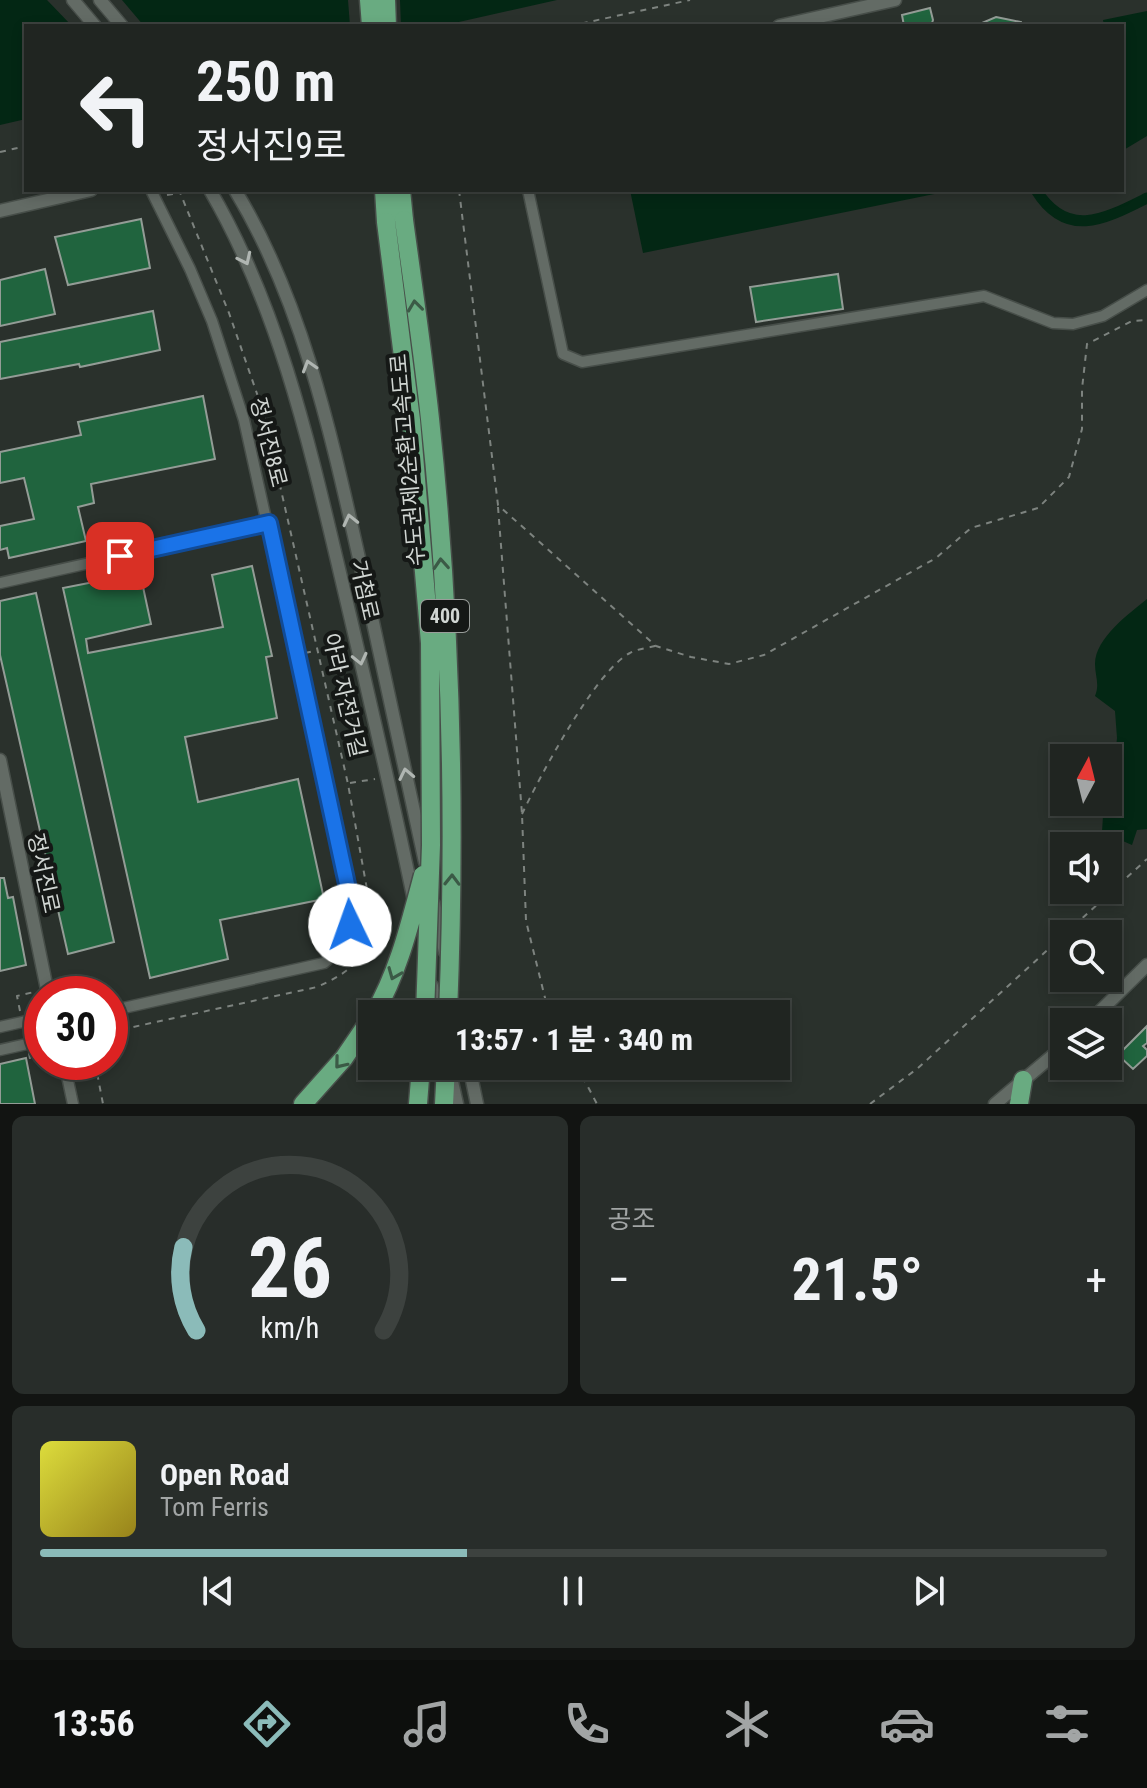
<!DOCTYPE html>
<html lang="ko">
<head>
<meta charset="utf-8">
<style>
	body { margin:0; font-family:"Roboto Condensed","Noto Sans KR",sans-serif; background:#282d2a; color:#f1f3f6; height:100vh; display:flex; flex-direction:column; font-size:30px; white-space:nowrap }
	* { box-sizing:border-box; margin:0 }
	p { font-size:26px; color:#a2a5a5 }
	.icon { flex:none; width:44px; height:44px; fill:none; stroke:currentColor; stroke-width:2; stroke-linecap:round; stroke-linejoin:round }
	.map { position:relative; height:1104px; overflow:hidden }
	.sheet { display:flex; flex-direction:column; gap:12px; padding:12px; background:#121412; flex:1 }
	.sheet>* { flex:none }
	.hud { position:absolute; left:24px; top:24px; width:1100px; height:168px; border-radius:0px; box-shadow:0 4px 12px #0003,0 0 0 2px #3d423f; background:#202521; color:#f1f3f6; overflow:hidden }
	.needle { width:52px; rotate:7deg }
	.buttons { position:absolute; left:1050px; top:744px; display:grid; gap:16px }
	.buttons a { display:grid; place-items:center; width:72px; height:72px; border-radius:0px; background:#202521; box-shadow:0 4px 12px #0003,0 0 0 2px #3d423f; font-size:40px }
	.speed { position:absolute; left:24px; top:976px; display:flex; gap:16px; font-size:40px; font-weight:700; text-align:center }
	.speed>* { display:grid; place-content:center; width:104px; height:104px; border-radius:50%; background:#202521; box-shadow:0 4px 12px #0003,0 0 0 2px #3d423f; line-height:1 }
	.speed .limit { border:12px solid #d22; background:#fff; color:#111 }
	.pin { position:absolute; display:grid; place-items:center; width:68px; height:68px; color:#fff; margin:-34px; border-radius:16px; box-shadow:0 4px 12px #0006 }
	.me { position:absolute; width:88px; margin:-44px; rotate:357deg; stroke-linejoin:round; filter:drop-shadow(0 0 6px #0008) }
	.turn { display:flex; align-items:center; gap:28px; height:168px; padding:0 40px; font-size:36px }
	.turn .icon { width:104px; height:104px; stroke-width:2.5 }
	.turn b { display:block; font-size:56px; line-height:68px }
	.big { font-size:60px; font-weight:700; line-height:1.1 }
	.sheet .tile { flex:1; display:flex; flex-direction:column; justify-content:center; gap:12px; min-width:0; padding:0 28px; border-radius:12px; background:#282d2a }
	.sheet .dial { align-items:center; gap:0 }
	.dial svg { height:208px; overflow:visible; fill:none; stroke:#3d423f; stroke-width:7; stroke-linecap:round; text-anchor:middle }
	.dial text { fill:#f1f3f6; stroke:none }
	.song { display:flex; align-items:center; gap:24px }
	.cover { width:96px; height:96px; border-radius:12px; background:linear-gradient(135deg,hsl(60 70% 55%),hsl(50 70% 35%)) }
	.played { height:8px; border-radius:4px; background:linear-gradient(90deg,#8bbbb9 40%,#3d423f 40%) }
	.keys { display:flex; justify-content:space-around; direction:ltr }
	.heat { display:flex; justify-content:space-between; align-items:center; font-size:44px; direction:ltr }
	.sheet .tiles { flex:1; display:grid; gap:12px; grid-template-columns:1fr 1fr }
	.tile:last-child { grid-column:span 2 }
	.trip { position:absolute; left:358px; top:1000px; width:432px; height:80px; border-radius:0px; background:#202521; box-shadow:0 4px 12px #0003,0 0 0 2px #3d423f; font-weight:700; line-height:80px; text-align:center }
	.menu { display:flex; height:128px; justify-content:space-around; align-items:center; background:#0d0f0d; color:#a2a5a5 }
	.menu .icon { width:56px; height:56px }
	.menu .on { color:#8bbbb9 }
	.menu b { font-size:36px; color:#f1f3f6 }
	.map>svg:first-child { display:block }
</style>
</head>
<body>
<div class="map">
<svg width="1147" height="1104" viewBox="0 0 1147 1104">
	<rect width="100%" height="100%" fill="#2a312c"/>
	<path fill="#032714" d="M 0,0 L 557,0 L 441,26 L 26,26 L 26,119 L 0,125 Z
		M 1147,11 L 1147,136 L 1122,151 L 1122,26 L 1104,26 L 1103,20 Z
		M 630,190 L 954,190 L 643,253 Z
		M 1147,599 L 1147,829 L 1137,830 L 1132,845 L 1102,832 L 1103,816 L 1097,802 L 1108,802 L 1108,777 L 1114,768 L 1117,738 L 1115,711 L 1095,696 C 1100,684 1095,676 1095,664 C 1095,638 1130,613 1147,599 Z"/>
	<path fill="#2a312c" d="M 47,0 L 122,0 L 144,26 L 72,26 Z
		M 348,0 L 400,0 L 401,26 L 350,26 Z"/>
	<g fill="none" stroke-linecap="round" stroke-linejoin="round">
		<path stroke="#032714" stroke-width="11" d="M 1036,190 C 1067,240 1105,219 1147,198"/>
	</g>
	<path fill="#20643e" stroke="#939c96" stroke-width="2" d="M 930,8 L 933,20 L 931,26 L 904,26 L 902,15 Z
		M 996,17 L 1021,22 L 1021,26 L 975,26 Z
		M 141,219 L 150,268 L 68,285 L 55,237 Z
		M 45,269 L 55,314 L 0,326 L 0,280 Z
		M 838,274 L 843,309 L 756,322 L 750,287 Z
		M 153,311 L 160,350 L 80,367 L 79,364 L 0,379 L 0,342 Z
		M 203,396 L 215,459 L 91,484 L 94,503 L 78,507 L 86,541 L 9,558 L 7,548 L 0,550 L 0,526 L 34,519 L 24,478 L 0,483 L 0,452 L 81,435 L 78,422 Z
		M 252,566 L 272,656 L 266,657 L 277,718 L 185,737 L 198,802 L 298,779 L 324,899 L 220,920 L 228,959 L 150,978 L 63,588 L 140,573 L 151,624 L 86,639 L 88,653 L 223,627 L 212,575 Z
		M 36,593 L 114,942 L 68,954 L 0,655 L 0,601 Z
		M 0,878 L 4,878 L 8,898 L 13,897 L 26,965 L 0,971 Z
		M 1147,1026 L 1147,1043 L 1143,1046 L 1147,1050 L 1147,1056 L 1133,1069 L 1118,1055 Z
		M 26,1058 L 35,1104 L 0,1104 L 0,1064 Z"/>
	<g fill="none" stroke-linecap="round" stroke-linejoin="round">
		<g stroke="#474e49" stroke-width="13">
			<path id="minor" d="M 528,190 L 563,354 L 582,362 L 984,296 L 1053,323 L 1073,324 L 1103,316 L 1147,290
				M 0,583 L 269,523
				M 110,1011 L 324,963 C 347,946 352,925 350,898 L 244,420 L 212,321 L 190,269 L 151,190
				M 0,1027 L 31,1020 L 42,1022
				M 0,1050 L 36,1042 L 42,1036
				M 64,1062 L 73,1104"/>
		</g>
		<g stroke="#474e49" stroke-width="15">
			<path id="tertiary" d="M 73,0 L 95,26
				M 100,0 L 122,26
				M 779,26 L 895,0
				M 210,190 C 278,307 308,438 339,569 C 365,679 391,790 414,901
				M 235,190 C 302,300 331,434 359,558 C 381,660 403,761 425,862
				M 0,211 L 91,190
				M 0,760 L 48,994
				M 434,904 L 445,952
				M 432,986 L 438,1014
				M 1089,1022 L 1147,965
				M 469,1066 L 477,1104
				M 451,1077 L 457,1104
				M 995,1104 L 1064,1046"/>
		</g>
		<g stroke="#474e49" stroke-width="21">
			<path id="motorway" d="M 369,0 L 371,26
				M 386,0 L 387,26
				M 384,190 L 386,222
				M 401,190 L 404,220
				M 303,1104 L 344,1058 L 372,1017
				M 418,1104 L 421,1066
				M 444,1104 L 446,1066
				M 1019,1104 L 1023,1080"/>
		</g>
		<path stroke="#7d837f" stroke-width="2" stroke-dasharray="6 6" stroke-linecap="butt" d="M 570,26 L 690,0
			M 0,152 L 26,146
			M 459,190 L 498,505 L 656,646 L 691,657 L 729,664 L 764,655 L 936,558 L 971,528 L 1038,508 L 1069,477 L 1082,429 L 1082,389 L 1087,344 L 1132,321 L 1147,320
			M 167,195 L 179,193
			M 498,507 L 522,814 L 526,921 L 549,1014
			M 305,653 L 318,650
			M 350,783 L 375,779
			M 522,814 C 539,778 596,670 630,653 C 637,649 647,648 655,646
			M 1065,934 L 1147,859
			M 60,986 L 63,985 L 70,994
			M 20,1011 L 17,996 L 34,992
			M 110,1032 L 317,987 C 353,971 368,957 372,917 L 348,784 L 263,411 L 229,313 L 179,190
			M 29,1053 L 30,1059 L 42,1057
			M 95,1062 L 103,1104
			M 577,1066 L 597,1104
			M 870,1104 L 918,1068 L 1064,935"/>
		<use href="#minor" stroke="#636b65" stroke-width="10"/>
		<use href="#tertiary" stroke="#636b65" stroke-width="12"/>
		<use href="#motorway" stroke="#69ab81" stroke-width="18"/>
		<g stroke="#474e49" stroke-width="21" stroke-linecap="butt">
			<path id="motorway-bridge" d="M 404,220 C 413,286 423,353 430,419 C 451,616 456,816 448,1014
				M 386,222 L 411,420 L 430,643 L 431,845 L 425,1014
				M 374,1014 C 399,971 410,923 423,875"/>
		</g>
		<use href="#motorway-bridge" stroke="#69ab81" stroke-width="18"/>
	</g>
	<defs><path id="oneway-chevron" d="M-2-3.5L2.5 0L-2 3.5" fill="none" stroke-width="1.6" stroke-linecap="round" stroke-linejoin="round" transform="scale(2)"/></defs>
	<g stroke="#b0b6b2">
		<use href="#oneway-chevron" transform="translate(245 259) rotate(65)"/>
		<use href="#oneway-chevron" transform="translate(309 366) rotate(-107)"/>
		<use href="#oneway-chevron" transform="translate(350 520) rotate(-103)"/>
		<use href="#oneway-chevron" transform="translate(360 659) rotate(77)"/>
		<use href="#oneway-chevron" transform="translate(406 774) rotate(-102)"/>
	</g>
	<g stroke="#3b5a46">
		<use href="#oneway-chevron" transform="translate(415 306) rotate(-97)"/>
		<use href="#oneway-chevron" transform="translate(441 564) rotate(-94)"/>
		<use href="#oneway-chevron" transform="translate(452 880) rotate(-89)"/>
		<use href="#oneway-chevron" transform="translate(394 974) rotate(112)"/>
		<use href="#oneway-chevron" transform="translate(340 1063) rotate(129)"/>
	</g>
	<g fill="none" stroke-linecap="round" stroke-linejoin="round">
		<g stroke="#114b97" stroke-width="20">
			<path id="route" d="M 120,556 L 269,523 L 350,898 L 350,925"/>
		</g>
		<use href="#route" stroke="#1a73e8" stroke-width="14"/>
	</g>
	<g text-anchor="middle" stroke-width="8" stroke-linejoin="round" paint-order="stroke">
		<rect fill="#151816" stroke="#999d9a" stroke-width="2" x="421" y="600" width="48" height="32" rx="6"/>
		<g font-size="20" font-weight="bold" fill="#d1d6d3">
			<text x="445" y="623">400</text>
		</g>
		<g font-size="22" fill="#d1d6d3" stroke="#151816">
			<text transform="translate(269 442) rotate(76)" y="8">정서진8로</text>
			<text transform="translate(407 460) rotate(-95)" y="8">수도권제2순환고속도로</text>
			<text transform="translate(365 590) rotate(77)" y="8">거첨로</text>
			<text transform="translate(345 695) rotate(77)" y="8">아라 자전거길</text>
			<text transform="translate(44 873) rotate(78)" y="8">정서진로</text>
		</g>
	</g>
</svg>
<div class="buttons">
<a><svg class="needle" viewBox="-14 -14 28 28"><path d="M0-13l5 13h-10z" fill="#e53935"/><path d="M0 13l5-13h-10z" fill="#a2a5a5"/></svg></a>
<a><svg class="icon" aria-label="sound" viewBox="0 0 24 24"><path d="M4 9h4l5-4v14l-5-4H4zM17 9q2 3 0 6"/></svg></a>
<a><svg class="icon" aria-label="search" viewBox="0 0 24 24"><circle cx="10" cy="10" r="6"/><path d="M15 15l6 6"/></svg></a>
<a><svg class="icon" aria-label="layers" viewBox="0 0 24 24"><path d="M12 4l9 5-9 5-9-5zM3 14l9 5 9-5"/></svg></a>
</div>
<div class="speed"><div class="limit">30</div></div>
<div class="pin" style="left:120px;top:556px;background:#d93025"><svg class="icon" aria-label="arrive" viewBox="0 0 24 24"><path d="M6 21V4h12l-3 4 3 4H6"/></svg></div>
<svg class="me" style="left:350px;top:925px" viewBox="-20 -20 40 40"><circle r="19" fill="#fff"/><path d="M0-13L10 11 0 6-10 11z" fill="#1a73e8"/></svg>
<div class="trip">13:57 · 1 분 · 340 m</div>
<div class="hud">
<div class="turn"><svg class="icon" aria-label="left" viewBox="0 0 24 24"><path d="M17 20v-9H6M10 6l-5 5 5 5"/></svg><div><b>250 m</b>정서진9로</div></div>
</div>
</div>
<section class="sheet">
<div class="tiles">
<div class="tile dial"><svg viewBox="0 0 100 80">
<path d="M14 69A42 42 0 1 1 86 69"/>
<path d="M14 69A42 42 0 0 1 9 37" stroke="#8bbbb9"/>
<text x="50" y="56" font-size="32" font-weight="700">26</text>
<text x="50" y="72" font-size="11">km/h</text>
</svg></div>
<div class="tile"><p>공조</p>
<div class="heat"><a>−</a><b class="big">21.5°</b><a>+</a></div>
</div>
<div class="tile">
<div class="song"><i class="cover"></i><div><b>Open Road</b><p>Tom Ferris</p></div></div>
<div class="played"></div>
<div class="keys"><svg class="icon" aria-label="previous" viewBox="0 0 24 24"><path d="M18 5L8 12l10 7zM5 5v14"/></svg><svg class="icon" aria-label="pause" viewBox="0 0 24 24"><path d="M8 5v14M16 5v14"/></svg><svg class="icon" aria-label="next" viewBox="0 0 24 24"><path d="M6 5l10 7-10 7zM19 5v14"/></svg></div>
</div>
</div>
</section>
<nav class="menu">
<b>13:56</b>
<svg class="icon on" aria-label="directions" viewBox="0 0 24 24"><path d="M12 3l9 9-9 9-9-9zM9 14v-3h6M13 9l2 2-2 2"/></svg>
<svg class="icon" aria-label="music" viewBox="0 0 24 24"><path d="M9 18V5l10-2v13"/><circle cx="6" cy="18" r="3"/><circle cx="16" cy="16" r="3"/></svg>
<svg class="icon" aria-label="phone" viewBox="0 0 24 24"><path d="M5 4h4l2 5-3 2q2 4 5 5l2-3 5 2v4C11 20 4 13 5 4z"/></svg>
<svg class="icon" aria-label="climate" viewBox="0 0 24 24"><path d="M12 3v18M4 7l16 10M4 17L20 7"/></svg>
<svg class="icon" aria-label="car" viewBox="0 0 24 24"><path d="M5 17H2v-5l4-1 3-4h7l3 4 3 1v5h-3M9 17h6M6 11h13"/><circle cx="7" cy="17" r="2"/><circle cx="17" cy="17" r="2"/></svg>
<svg class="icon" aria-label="filters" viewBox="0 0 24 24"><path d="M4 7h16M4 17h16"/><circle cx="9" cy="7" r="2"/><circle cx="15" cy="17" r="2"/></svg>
</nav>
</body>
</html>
